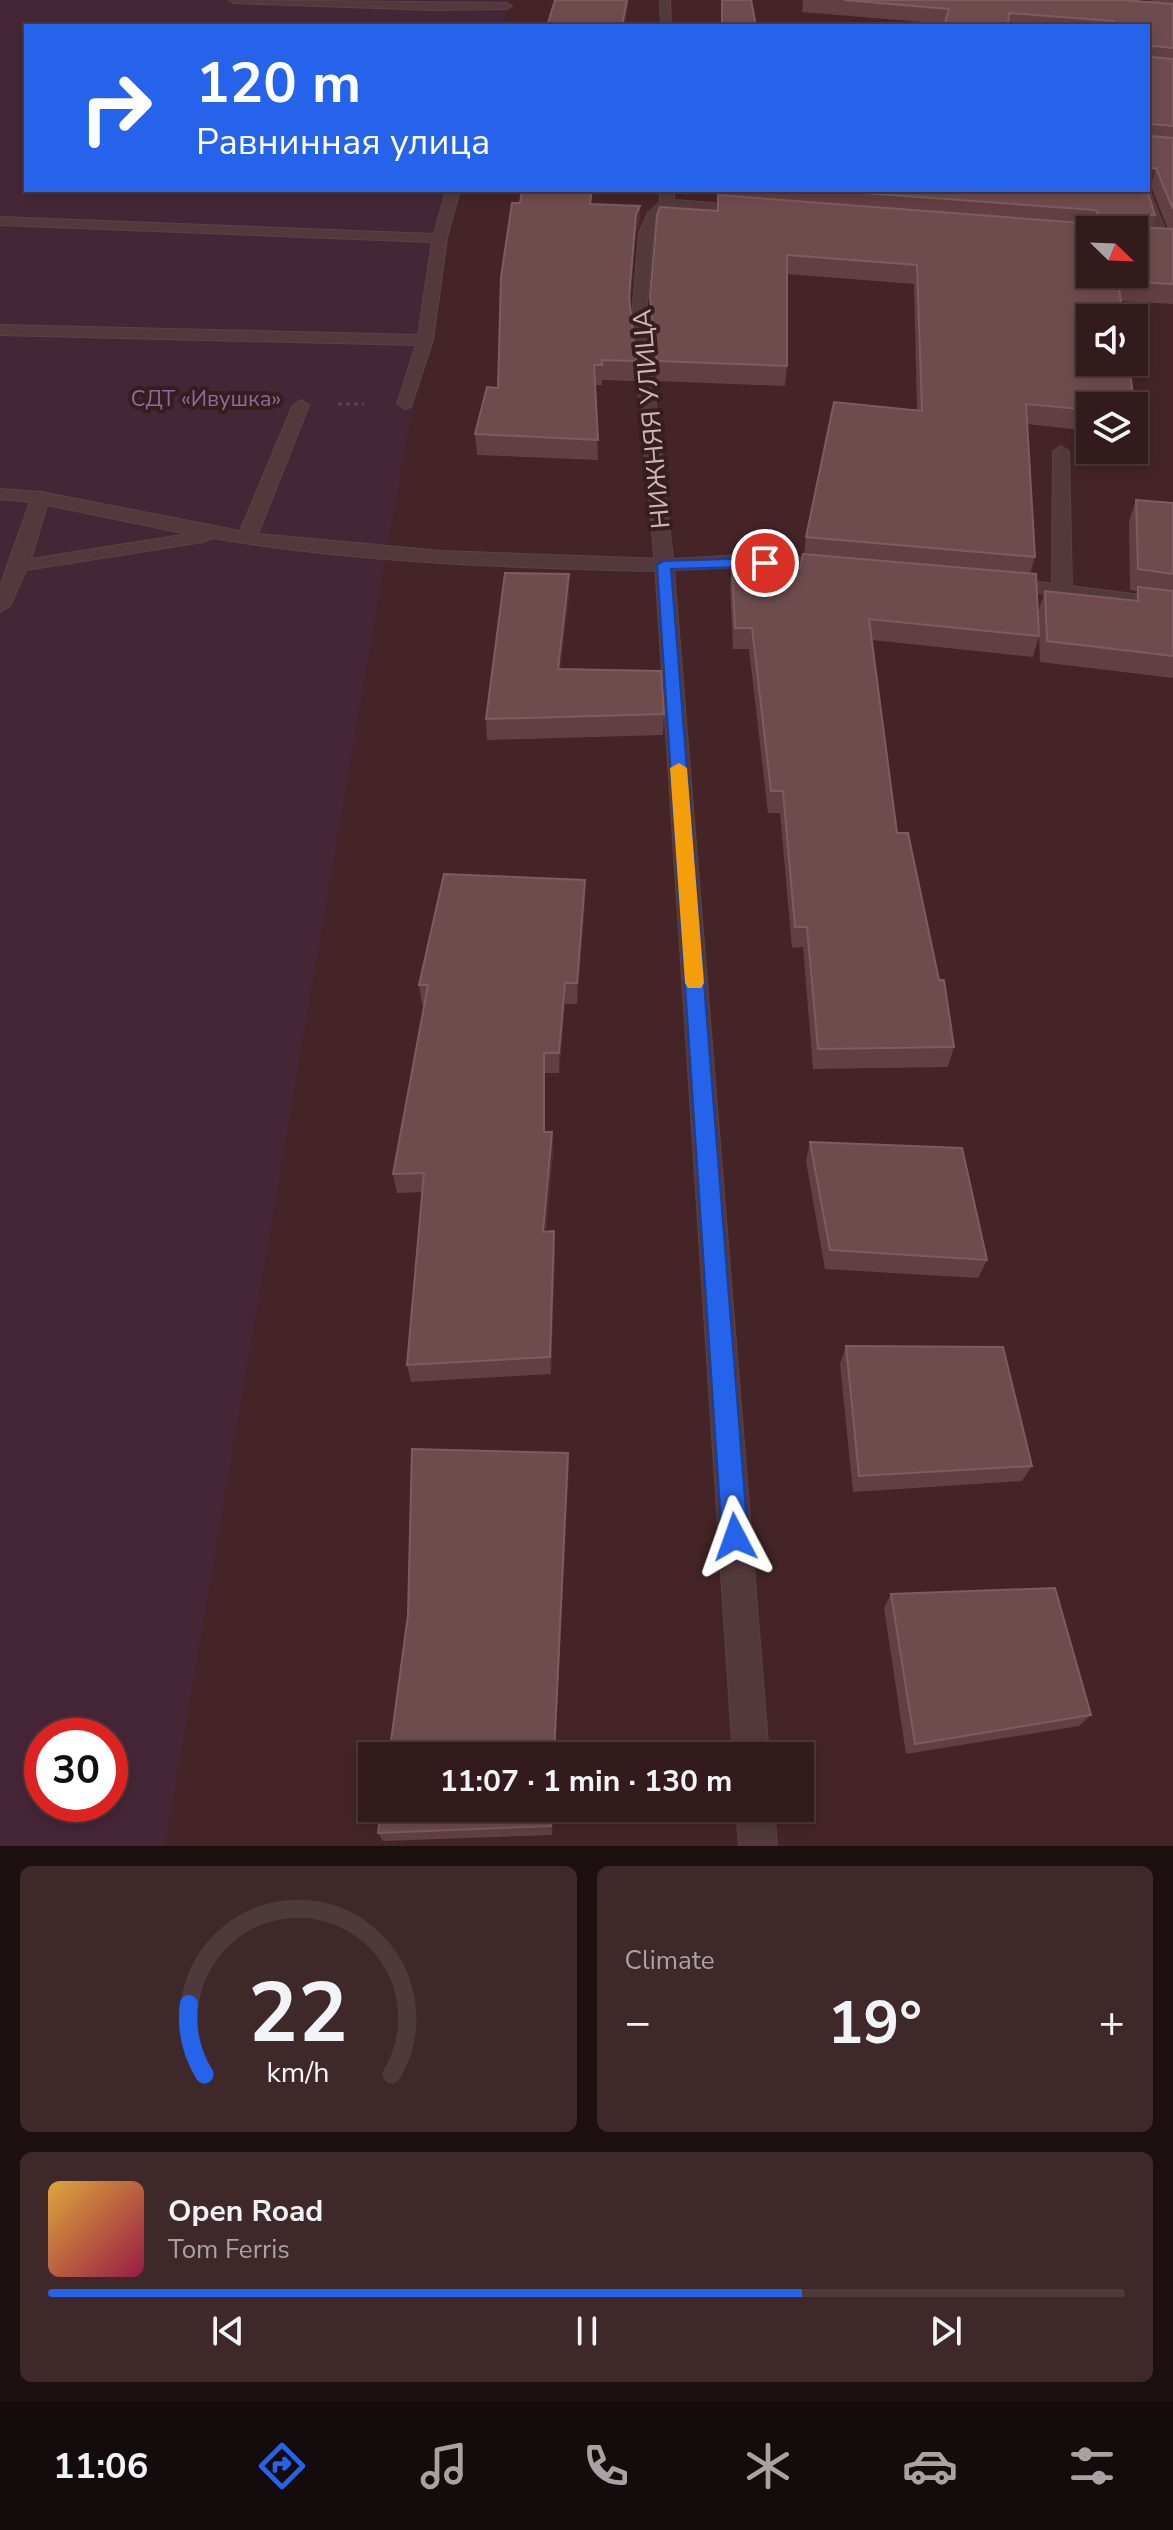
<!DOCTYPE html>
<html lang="en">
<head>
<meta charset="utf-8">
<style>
	body { margin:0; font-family:"Nunito Sans",sans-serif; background:#3e282a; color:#f1f3f6; height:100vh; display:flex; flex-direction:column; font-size:30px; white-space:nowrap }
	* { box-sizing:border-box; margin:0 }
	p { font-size:26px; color:#a9a1a4 }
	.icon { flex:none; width:44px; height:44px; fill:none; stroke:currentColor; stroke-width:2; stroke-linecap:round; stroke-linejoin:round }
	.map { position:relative; height:1846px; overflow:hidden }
	.details { display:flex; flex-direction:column; gap:20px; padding:20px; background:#1c0f10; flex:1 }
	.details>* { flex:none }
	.banner { position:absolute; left:24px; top:24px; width:1126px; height:168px; border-radius:0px; box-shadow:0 4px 12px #0003,0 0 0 2px #4e393b; background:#2563eb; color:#fff; overflow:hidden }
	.needle { width:52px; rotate:113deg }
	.controls { position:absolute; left:1076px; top:216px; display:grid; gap:16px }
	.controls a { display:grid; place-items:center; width:72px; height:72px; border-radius:0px; background:#331b1d; box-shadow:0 4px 12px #0003,0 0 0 2px #4e393b; font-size:40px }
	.speed { position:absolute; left:24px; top:1718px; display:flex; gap:16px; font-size:40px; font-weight:700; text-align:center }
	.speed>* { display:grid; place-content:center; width:104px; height:104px; border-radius:50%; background:#331b1d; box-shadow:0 4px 12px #0003,0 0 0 2px #4e393b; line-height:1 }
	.speed .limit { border:12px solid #d22; background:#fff; color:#111 }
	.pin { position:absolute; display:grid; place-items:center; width:68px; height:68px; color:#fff; margin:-34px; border:4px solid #fff; border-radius:50%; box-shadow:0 2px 8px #0007 }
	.me { position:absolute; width:88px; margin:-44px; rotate:356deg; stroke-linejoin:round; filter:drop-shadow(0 0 6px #0008) }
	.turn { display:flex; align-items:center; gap:28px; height:168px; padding:0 40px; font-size:36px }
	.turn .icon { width:104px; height:104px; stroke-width:2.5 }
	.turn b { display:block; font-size:56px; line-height:68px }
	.big { font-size:60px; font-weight:700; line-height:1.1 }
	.details .widget { flex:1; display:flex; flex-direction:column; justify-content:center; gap:12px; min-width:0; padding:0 28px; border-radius:12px; background:#3e282a }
	.details .dial { align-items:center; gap:0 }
	.dial svg { height:208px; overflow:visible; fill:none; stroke:#4e393b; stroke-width:7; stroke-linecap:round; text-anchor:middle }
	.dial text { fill:#f1f3f6; stroke:none }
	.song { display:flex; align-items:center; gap:24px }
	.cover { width:96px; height:96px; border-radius:12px; background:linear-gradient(135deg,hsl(40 70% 55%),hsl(340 70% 35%)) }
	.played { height:8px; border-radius:4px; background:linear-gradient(90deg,#2563eb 70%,#4e393b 70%) }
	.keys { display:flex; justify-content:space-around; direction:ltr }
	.heat { display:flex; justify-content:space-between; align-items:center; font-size:44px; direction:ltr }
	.details .tiles { flex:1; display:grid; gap:20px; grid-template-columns:1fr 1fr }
	.widget:last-child { grid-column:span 2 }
	.trip { position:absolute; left:358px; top:1742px; width:456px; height:80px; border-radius:0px; background:#331b1d; box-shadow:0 4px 12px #0003,0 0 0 2px #4e393b; font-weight:700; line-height:80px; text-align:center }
	.tab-bar { display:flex; height:128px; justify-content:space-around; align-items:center; background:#140b0c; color:#a9a1a4 }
	.tab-bar .icon { width:56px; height:56px }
	.tab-bar .on { color:#2563eb }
	.tab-bar b { font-size:36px; color:#f1f3f6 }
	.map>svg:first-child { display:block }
</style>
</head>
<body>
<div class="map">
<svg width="1173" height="1846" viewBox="0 0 1173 1846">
	<rect width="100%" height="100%" fill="#442427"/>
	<path fill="#452637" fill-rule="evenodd" d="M 0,0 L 509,0 L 503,26 L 26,26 L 26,190 L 453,190 L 386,553 L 165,1846 L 0,1846 ZM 42,1736 L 110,1736 L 110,1804 L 42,1804 Z"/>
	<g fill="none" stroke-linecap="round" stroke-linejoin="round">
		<g stroke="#5c4244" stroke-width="2">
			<path id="lane" d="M 229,0 L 507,3 L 512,6 L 507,9 L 433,10 L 234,3 Z
				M 1148,187 L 1170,242 L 1168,245 L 1156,242 L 1138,190 L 1148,190 Z
				M 446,190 L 460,190 L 447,238 L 433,340 L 411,407 L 405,409 L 397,404 L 416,345 L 0,335 L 0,325 L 418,335 L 432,242 L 0,225 L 0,217 L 434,234 Z
				M 301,400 L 309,405 L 258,534 L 442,551 L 664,559 L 673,565 L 664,571 C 513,568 361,563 212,538 L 203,542 L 26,570 L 10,606 L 0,612 L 0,586 L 30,502 L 0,499 L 0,489 L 41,492 L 240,531 L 293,405 ZM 47,505 L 188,534 L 31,559 Z
				M 1061,446 L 1069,451 L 1072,590 L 1062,596 L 1052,590 L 1053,451 Z"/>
		</g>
		<g stroke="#5c4244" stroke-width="2">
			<path id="street" d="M 660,0 L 670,0 L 671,26 L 661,26 Z
				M 660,190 L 674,190 L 674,200 L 749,206 L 756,210 L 749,214 L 670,207 L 661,215 L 653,233 L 646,316 L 673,559 L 740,555 L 833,559 L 842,565 L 833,571 L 740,567 L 674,570 L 769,1756 L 733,1756 L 655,565 L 632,316 L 639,233 L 648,213 L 660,202 Z
				M 1005,578 L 1173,599 L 1173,611 L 998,588 L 996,584 L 998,580 Z
				M 736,1808 L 774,1808 L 777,1846 L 739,1846 Z"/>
		</g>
		<path stroke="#5c3f50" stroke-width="3" stroke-dasharray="4 4" stroke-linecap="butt" d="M 338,404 L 364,404"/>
		<use href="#lane" fill="#53393b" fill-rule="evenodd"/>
		<use href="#street" fill="#53393b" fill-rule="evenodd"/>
	</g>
	<path fill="#623f42" d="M 803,0 L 1139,0 L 1139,1 L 1152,2 L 1151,0 L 1173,0 L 1173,304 L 1120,301 L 1135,414 L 1134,419 L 1134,406 L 1090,406 L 1090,431 L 1027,424 L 1035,557 L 1030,574 L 1038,612 L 1045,591 L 1134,600 L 1137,591 L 1130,590 L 1129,521 L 1136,500 L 1173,503 L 1173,678 L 1040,662 L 1039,636 L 1033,657 L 872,640 L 897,833 L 954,1047 L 948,1067 L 813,1069 L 803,947 L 792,948 L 780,813 L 768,813 L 749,649 L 733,649 L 730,587 L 732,566 L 800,568 L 804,554 L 806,537 L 917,411 L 914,284 L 787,274 L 787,366 L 785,386 L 656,381 L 649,316 L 650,297 L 717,211 L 717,190 L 1147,190 L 1155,215 L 1152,228 L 1168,229 L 1151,186 L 1148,186 L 1148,26 L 944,26 L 945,24 L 802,12 Z
		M 520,203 L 592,204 L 640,206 L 639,225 L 636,233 L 630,303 L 636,361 L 635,381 L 602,380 L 602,385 L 595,385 L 598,460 L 477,455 L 475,434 L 498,388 Z
		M 569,574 L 569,595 L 560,669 L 664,714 L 663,735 L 487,740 L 486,719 Z
		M 585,901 L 577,1004 L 565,1004 L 559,1073 L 545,1073 L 545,1132 L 552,1132 L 553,1151 L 546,1231 L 555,1249 L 551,1374 L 411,1382 L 407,1365 L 422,1192 L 397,1193 L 393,1174 L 424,1005 L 422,1005 L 419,985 Z
		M 810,1142 L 987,1260 L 978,1278 L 825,1269 L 806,1161 Z
		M 846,1346 L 1032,1466 L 1022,1481 L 853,1492 L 840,1364 Z
		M 891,1594 L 1091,1715 L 1079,1726 L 906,1754 L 884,1608 Z
		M 381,1808 L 553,1808 L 552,1835 L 383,1841 L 378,1833 Z"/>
	<path fill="#512f32" d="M 627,0 L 629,0 L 625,26 L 622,26 Z
		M 1156,168 L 1151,186 L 1148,186 L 1148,169 Z
		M 640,206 L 639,225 L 636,233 L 629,316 L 636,214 Z
		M 569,574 L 569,595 L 558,690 L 558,669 Z
		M 585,880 L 585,901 L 577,1004 L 577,983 Z
		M 565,983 L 565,1004 L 559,1073 L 559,1053 Z
		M 544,1053 L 545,1073 L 544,1151 Z
		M 552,1132 L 553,1151 L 544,1250 L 543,1232 Z
		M 554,1231 L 555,1249 L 551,1374 L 550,1357 Z
		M 568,1453 L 569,1468 L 555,1756 L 554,1756 Z"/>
	<path fill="#6e4c4e" stroke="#7c5c5f" stroke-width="2" fill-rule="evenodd" d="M 555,0 L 627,0 L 622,26 L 547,26 Z
		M 722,0 L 751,0 L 756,26 L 722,26 Z
		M 844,0 L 1122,0 L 1173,4 L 1173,48 L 1153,46 L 1149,48 L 1152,57 L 1173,59 L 1173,126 L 1151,124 L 1151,136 L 1173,138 L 1173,209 L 1156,168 L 1148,169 L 1148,26 L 1114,26 L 1113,21 L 1009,13 L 1008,26 L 944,26 L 949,9 Z
		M 522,190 L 592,190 L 590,204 L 640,206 L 636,214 L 629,296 L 636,361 L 602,360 L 602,365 L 594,365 L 598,440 L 475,434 L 487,387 L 498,388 L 501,277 L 512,203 L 520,203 Z
		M 823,190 L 1147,190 L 1155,215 L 1137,215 L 1137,227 L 1173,229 L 1173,284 L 1118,281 L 1123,318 L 1090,318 L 1090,362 L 1129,362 L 1135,414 L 1134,414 L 1134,406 L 1090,406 L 1090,410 L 1026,404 L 1035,557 L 806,537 L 834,402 L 922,411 L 917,265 L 787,255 L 787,366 L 657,361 L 650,297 L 657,215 L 660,207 L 718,211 L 718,195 L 1095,224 L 1098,213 L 1095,210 ZM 1090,230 L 1134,230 L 1134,274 L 1090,274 Z
		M 1136,500 L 1173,503 L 1173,574 L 1138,569 Z
		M 803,554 L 1036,574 L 1039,636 L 869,619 L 897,833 L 908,833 L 939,980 L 944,980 L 954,1047 L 818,1049 L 807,927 L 795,927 L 783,791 L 771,791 L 752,628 L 735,628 L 732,566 L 800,568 Z
		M 505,573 L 569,574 L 558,669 L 661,671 L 664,714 L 486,719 Z
		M 1138,587 L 1173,591 L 1173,656 L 1047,641 L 1045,591 L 1138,601 Z
		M 444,874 L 585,880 L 577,983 L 565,983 L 559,1053 L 544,1053 L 544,1132 L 552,1132 L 543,1232 L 554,1231 L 550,1357 L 407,1365 L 424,1173 L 393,1174 L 428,985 L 419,985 Z
		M 810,1142 L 962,1148 L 987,1260 L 830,1250 Z
		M 846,1346 L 1003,1347 L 1032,1466 L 859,1476 Z
		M 412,1449 L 568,1453 L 554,1756 L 389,1756 L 408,1615 Z
		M 1055,1588 L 1091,1715 L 915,1744 L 891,1594 Z
		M 381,1808 L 552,1808 L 551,1826 L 378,1833 Z"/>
	<path fill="#2563eb" stroke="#184099" stroke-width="2" d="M 765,558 L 772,563 L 770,566 L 671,569 L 748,1537 L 744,1545 L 735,1549 L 726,1545 L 722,1537 L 657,565 L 664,561 Z"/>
	<path fill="#f59e0b" d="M 679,763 L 687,768 L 704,983 L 701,988 L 688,988 L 685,983 L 670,768 Z"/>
	<g text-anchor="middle" stroke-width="8" stroke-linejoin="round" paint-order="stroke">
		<g font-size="22" fill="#896ba0" stroke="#381d1f">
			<text x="206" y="406">СДТ «Ивушка»</text>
		</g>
		<g font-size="26" fill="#cdb6b7" stroke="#381d1f">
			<text transform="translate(651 419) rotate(-95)" y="9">НИЖНЯЯ УЛИЦА</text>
		</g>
	</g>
</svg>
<div class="controls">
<a><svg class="needle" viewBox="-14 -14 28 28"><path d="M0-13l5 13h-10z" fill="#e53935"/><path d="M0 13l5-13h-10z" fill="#a9a1a4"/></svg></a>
<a><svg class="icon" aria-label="sound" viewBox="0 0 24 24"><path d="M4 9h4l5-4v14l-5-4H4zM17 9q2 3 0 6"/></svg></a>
<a><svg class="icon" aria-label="layers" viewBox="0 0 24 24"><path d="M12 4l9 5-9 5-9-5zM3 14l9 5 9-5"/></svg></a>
</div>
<div class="speed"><div class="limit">30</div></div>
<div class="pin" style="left:765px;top:563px;background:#d93025"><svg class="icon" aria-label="arrive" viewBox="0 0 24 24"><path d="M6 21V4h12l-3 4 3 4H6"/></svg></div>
<svg class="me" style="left:735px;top:1537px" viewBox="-20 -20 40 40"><path d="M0-17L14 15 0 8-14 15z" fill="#2563eb" stroke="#fff" stroke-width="4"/></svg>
<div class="trip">11:07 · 1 min · 130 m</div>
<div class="banner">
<div class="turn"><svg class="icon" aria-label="right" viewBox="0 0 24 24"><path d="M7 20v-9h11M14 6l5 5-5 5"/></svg><div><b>120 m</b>Равнинная улица</div></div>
</div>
</div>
<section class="details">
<div class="tiles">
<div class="widget dial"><svg viewBox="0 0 100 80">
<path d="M14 69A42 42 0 1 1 86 69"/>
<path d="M14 69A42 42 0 0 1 8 42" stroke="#2563eb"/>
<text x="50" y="56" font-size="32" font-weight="700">22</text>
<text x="50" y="72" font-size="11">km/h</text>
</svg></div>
<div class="widget"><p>Climate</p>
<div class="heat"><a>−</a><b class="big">19°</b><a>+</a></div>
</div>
<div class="widget">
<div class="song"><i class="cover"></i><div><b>Open Road</b><p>Tom Ferris</p></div></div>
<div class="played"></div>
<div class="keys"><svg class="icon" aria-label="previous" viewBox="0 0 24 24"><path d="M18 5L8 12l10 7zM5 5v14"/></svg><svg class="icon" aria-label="pause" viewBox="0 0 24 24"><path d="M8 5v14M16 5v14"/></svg><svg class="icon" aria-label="next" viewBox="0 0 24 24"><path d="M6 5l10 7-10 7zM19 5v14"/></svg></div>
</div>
</div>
</section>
<nav class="tab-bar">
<b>11:06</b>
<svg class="icon on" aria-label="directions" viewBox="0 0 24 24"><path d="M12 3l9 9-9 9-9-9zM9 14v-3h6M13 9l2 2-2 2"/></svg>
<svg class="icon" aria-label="music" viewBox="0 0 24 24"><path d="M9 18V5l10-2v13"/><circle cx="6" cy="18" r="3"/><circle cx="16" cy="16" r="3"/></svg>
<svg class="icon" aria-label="phone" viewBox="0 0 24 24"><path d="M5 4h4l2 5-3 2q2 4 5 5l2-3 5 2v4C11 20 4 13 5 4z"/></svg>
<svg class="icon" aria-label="climate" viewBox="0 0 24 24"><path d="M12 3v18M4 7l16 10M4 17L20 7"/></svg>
<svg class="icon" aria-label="car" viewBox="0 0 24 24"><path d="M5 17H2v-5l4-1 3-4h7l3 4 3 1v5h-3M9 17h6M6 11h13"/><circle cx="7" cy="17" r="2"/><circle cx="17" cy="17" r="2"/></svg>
<svg class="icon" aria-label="filters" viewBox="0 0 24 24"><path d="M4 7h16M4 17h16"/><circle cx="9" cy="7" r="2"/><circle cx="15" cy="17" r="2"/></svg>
</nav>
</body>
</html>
